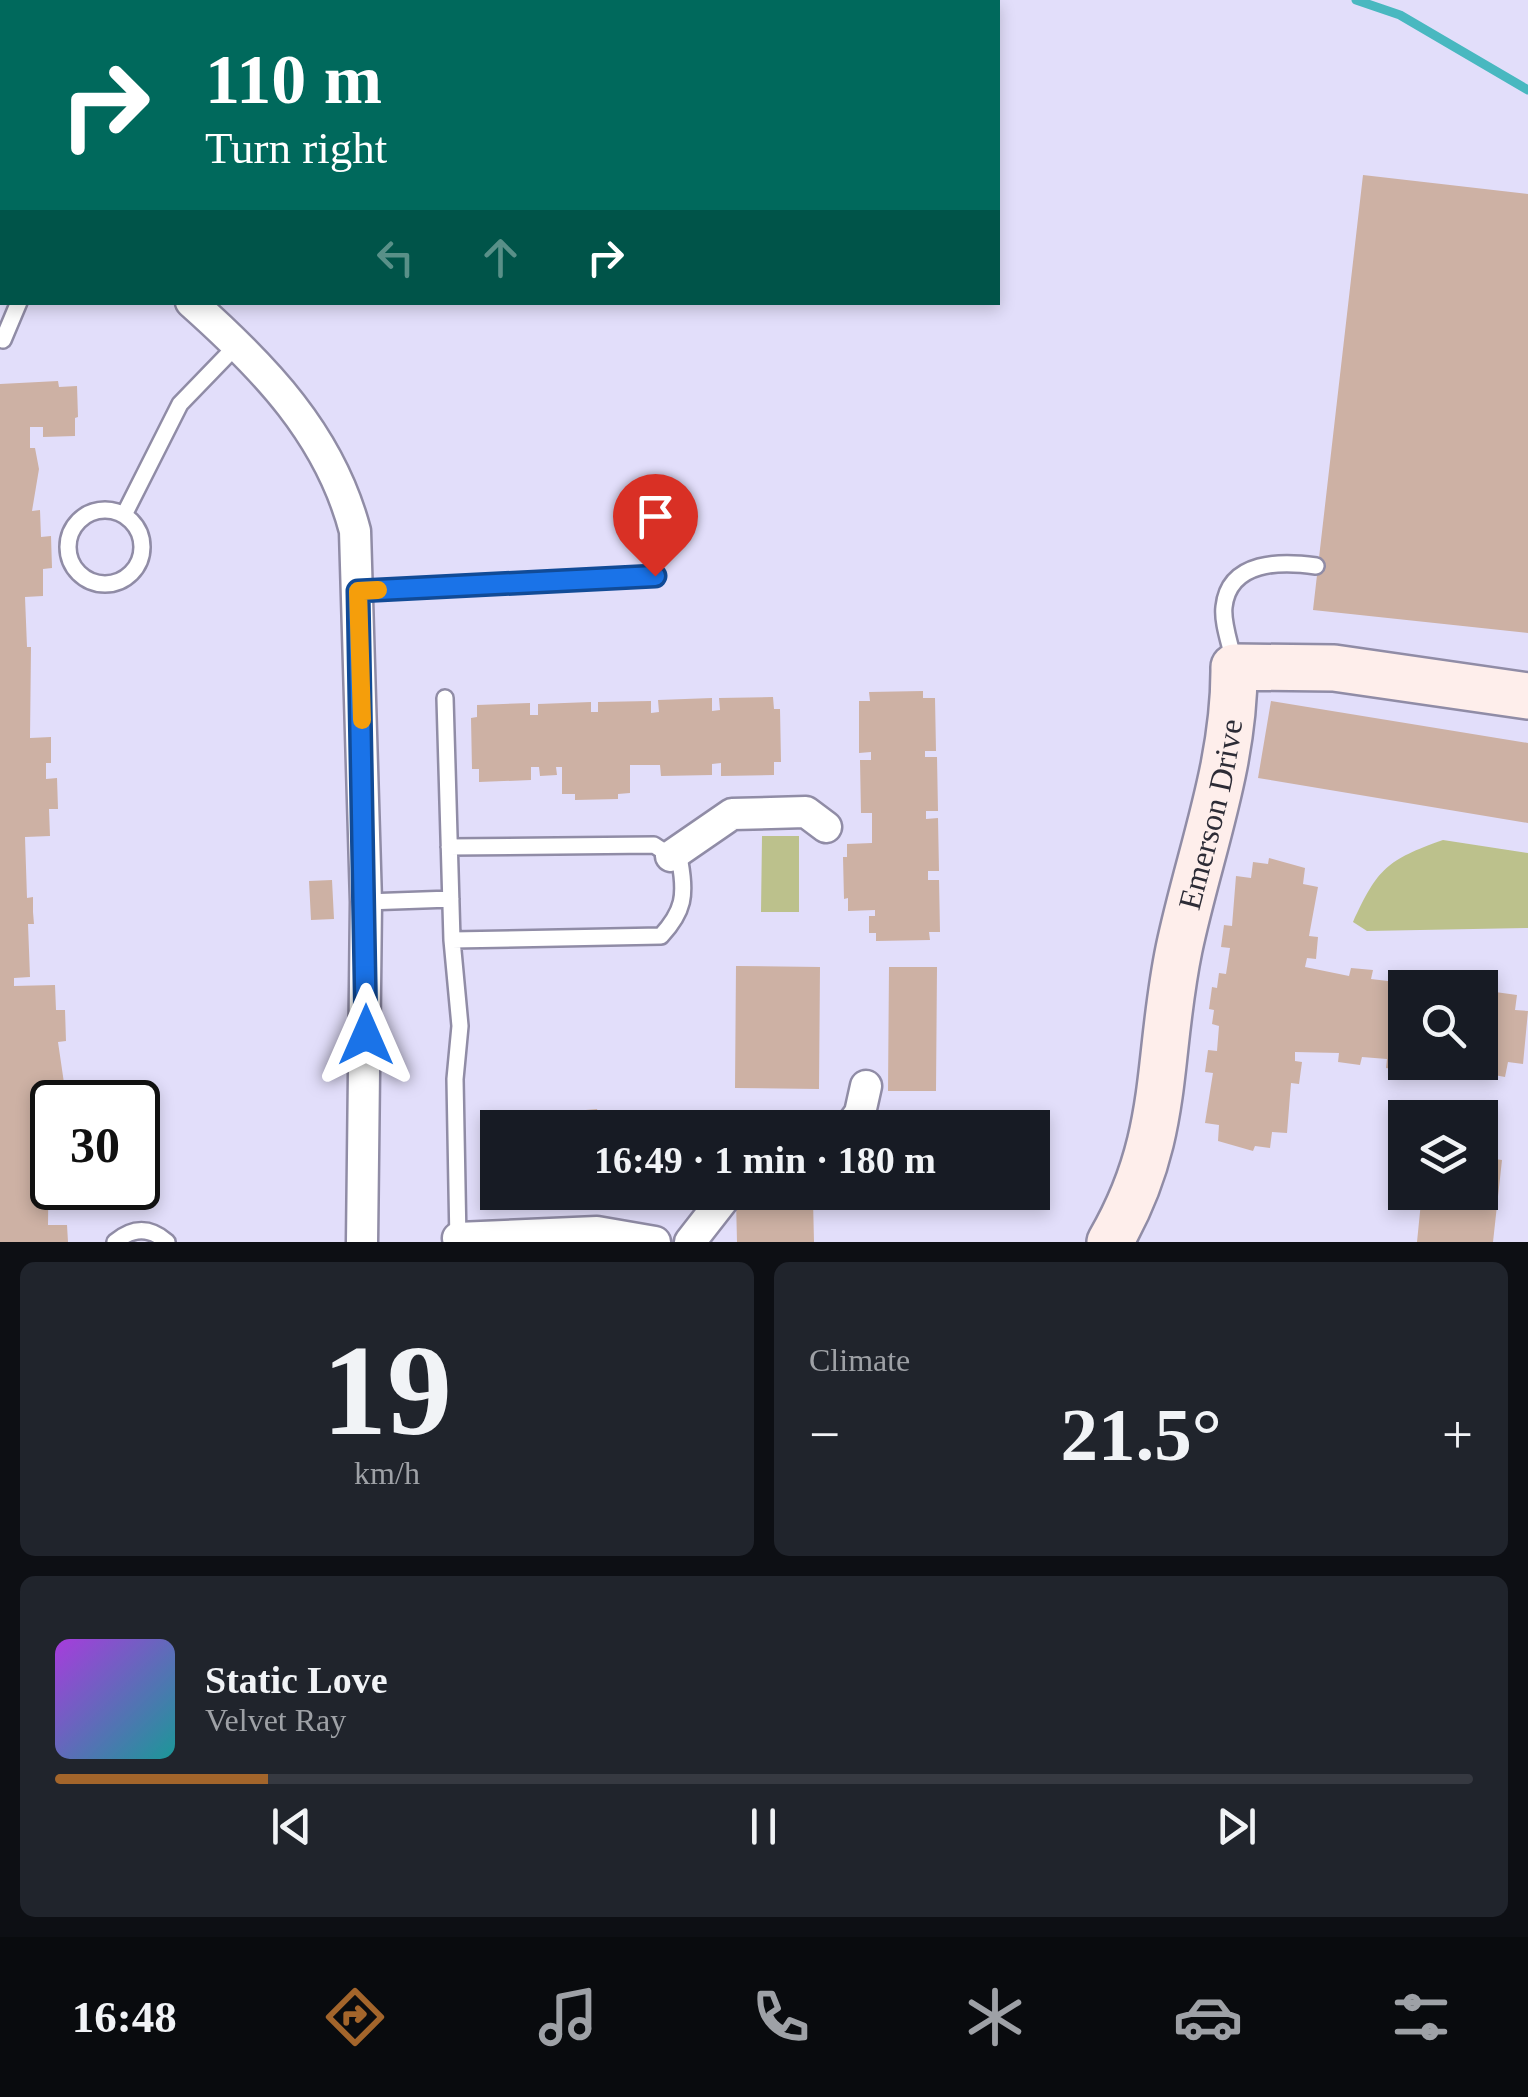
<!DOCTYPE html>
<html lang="en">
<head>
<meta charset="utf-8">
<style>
	body { margin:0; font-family:Georgia,serif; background:#20242c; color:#f1f3f6; height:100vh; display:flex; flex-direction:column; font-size:38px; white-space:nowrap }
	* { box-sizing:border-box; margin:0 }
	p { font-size:32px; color:#9ea1a6 }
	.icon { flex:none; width:55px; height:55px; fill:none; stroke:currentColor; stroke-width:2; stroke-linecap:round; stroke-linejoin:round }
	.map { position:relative; height:1242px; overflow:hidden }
	.panel { display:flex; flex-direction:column; gap:20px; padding:20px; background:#0d0f14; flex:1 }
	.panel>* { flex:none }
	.guide { position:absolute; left:0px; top:0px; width:1000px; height:305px; box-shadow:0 5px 15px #0003; background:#00695c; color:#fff; overflow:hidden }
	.controls { position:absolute; left:1388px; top:970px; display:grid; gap:20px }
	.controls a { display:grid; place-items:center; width:110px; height:110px; border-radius:0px; background:#171b24; box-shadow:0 5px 15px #0003; font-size:50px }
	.speed { position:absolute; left:30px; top:1080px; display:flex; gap:20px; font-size:50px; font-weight:700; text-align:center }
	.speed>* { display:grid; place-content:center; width:130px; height:130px; border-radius:50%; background:#171b24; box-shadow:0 5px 15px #0003; line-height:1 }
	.speed .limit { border:5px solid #111; border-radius:15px; background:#fff; color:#111 }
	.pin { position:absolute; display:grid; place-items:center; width:85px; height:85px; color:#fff; margin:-102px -42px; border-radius:50% 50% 50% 0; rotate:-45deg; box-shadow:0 0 10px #0007 }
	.pin .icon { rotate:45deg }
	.me { position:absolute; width:110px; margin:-55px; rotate:0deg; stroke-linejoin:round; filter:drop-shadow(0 0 8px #0008) }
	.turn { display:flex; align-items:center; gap:35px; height:210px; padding:0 40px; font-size:45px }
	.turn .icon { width:130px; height:130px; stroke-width:2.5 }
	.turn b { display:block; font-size:70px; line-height:85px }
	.lanes { display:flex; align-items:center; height:95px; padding:0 40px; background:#0003; justify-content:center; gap:50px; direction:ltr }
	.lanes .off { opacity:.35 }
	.big { font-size:75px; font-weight:700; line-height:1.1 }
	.panel .widget { flex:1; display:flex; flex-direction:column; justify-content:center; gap:15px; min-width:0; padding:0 35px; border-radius:15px; background:#20242c }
	.panel .dial { align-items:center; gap:0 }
	.dial b { font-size:130px; line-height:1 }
	.song { display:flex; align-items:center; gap:30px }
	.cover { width:120px; height:120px; border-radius:15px; background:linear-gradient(135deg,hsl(280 70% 55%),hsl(180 70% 35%)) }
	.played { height:10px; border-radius:5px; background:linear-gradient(90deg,#a3652b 15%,#363941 15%) }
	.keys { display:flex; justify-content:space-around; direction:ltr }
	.heat { display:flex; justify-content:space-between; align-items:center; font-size:55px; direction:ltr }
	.panel .tiles { flex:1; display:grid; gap:20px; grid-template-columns:1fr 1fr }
	.widget:last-child { grid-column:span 2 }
	.trip { position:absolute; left:480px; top:1110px; width:570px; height:100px; border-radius:0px; background:#171b24; box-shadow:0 5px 15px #0003; font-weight:700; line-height:100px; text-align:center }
	.menu { display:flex; height:160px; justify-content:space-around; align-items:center; background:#090b0e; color:#9ea1a6 }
	.menu .icon { width:70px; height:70px }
	.menu .selected { color:#a3652b }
	.menu b { font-size:45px; color:#f1f3f6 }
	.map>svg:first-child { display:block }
</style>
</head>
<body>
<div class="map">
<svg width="1528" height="1242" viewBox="0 0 1528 1242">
	<rect width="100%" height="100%" fill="#e2defa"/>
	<path fill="#bcc18c" d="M 762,836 L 799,836 L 799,912 L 761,912 Z
		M 1443,840 L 1528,853 L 1528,928 L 1367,931 L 1353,922 C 1378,868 1387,860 1443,840 Z"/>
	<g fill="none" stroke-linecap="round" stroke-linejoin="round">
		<path stroke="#49b8c0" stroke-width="9" d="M 1356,0 L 1400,15 L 1528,90"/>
	</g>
	<path fill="#cdb1a4" d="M 1363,175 L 1528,194 L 1528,633 L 1313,610 Z
		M 58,381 L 59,387 L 77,386 L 78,417 L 75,418 L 75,436 L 43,437 L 43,427 L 30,427 L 30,448 L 35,448 L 39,469 L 32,511 L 40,510 L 41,537 L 51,536 L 52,568 L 43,569 L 43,596 L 25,597 L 27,647 L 31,647 L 30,738 L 51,737 L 51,763 L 46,763 L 46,779 L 57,778 L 58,809 L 49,809 L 50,836 L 25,837 L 27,898 L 33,897 L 33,912 L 34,924 L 28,924 L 30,977 L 14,978 L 14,986 L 55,985 L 56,1010 L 65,1010 L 66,1041 L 58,1042 L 64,1083 L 43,1084 L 45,1135 L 49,1135 L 48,1225 L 67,1225 L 68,1242 L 0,1242 L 0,384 Z
		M 923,691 L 923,698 L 935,698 L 936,751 L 925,751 L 925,757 L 937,757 L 938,811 L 926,811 L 926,819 L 938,818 L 939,871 L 928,871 L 928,880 L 939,880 L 940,932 L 929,932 L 930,940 L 876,941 L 876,933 L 869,933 L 869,916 L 875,916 L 875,910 L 848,911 L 848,898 L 844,899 L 843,857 L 847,857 L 847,844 L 872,843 L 872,813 L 861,813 L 860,760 L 871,760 L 871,752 L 859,753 L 859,701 L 870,701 L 869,692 Z
		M 773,697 L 774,709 L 780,709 L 781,762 L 774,762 L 774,775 L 721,776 L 721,763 L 712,764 L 712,775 L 661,776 L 660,765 L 630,765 L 630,793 L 618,794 L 618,799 L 575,800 L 575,794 L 562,794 L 562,767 L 556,767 L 557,775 L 540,776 L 539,767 L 531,767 L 531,780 L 479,782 L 479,769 L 472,769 L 471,718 L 477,717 L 477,705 L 530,703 L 530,715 L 538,715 L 538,704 L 591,702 L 591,712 L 598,712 L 598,702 L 651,701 L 651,713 L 659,712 L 658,700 L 712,698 L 712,711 L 720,710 L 719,698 Z
		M 1271,701 L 1528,743 L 1528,823 L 1258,778 Z
		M 1269,858 L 1305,868 L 1303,884 L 1318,887 L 1309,936 L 1318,937 L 1316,959 L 1307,958 L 1305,967 L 1349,976 L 1351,968 L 1373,970 L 1371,979 L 1396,982 L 1398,973 L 1420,976 L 1419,988 L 1405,988 L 1408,1071 L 1386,1068 L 1387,1059 L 1362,1057 L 1360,1065 L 1338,1062 L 1339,1053 L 1295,1052 L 1295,1061 L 1302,1062 L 1299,1084 L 1291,1083 L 1287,1133 L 1272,1132 L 1270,1148 L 1255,1146 L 1253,1151 L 1218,1141 L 1219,1125 L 1205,1123 L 1213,1073 L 1205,1072 L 1208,1050 L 1217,1051 L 1219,1026 L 1212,1024 L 1214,1010 L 1209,1009 L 1212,987 L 1217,988 L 1219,973 L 1226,974 L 1230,948 L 1221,947 L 1224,925 L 1232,926 L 1236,876 L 1251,878 L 1253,862 L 1268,864 Z
		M 332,880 L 334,919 L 311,920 L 309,881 Z
		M 736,966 L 820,967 L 819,1089 L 735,1088 Z
		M 889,967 L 937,967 L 936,1091 L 888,1091 Z
		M 1445,980 L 1468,982 L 1467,988 L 1444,988 Z
		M 1488,991 L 1517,995 L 1515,1010 L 1528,1011 L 1523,1064 L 1508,1062 L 1505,1077 L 1456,1068 L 1455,1077 L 1433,1074 L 1434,1062 L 1480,1062 L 1480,993 Z
		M 597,1109 L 598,1113 L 610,1113 L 611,1128 L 542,1128 L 541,1114 Z
		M 1480,1157 L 1502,1160 L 1493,1242 L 1417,1242 L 1422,1192 L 1480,1192 Z
		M 520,1192 L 574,1192 L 575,1206 L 521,1208 Z
		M 582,1192 L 634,1192 L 635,1205 L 582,1207 Z
		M 642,1192 L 694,1192 L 695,1203 L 642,1205 Z
		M 802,1192 L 802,1200 L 813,1200 L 814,1242 L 737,1242 L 736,1200 L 747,1200 L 747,1193 Z"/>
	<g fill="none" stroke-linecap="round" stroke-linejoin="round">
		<g stroke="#908ca6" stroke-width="20">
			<path id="lane" d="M 3,340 L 19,302
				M68 547a37 37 0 1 1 74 0a37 37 0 1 1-74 0Z
				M 124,515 L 180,404 L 238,344
				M 359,591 L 655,576
				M 1234,663 C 1231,646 1222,623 1224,607 C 1229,560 1282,561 1316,566
				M 445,698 L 452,940 L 460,1026 L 455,1079 L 458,1242
				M 449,847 L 654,845 L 680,862 C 686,895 684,911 661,936 L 452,940
				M 366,902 L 451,899
				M 115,1242 C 133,1227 150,1227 167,1242"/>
		</g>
		<g stroke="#908ca6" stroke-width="35">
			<path id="street" d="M 78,2 L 78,0
				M 0,204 L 2,204
				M 191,302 C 264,367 330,435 355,531 L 366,902 L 362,1242
				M 671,856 L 732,814 L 806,812 L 826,827
				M 849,1128 L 860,1113 L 866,1086
				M 458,1238 L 597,1232 L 655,1242
				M 690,1242 L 729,1192"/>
		</g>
		<g stroke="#908ca6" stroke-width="50">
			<g id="secondary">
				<path id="s1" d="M 1110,1242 C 1171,1137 1156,1061 1179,949 C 1199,854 1235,765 1234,667 L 1334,668 L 1528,696"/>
			</g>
		</g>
		<use href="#lane" stroke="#fff" stroke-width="15"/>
		<use href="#street" stroke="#fff" stroke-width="30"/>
		<use href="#secondary" stroke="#feeeeb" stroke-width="45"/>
	</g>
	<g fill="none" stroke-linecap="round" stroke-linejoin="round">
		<g stroke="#114b97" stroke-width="25">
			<path id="route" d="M 366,1035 L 358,591 L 655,576"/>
		</g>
		<use href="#route" stroke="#1a73e8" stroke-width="18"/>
		<path stroke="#f59e0b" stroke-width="18" d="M 362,720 L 358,591 L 378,590"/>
	</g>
	<g text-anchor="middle" stroke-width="10" stroke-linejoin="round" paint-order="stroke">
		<g font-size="32" fill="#2d2c36" stroke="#efedfe">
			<text dy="11" stroke="none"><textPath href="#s1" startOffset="442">Emerson Drive</textPath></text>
		</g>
	</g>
</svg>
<div class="controls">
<a><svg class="icon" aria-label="search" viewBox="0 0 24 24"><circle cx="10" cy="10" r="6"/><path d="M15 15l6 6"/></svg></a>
<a><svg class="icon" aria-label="layers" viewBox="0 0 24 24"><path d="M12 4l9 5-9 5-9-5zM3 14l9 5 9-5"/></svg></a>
</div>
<div class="speed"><div class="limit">30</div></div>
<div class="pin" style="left:655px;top:576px;background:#d93025"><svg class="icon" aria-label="arrive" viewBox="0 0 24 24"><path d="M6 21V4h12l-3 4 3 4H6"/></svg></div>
<svg class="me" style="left:366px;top:1035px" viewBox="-20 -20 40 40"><path d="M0-17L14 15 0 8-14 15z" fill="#1a73e8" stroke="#fff" stroke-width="4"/></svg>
<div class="trip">16:49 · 1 min · 180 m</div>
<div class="guide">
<div class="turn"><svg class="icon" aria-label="right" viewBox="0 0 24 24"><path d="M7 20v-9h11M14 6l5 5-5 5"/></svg><div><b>110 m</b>Turn right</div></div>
<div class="lanes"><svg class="icon off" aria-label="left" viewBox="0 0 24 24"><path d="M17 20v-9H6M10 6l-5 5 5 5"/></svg><svg class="icon off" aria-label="ahead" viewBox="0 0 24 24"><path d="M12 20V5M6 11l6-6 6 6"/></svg><svg class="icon" aria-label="right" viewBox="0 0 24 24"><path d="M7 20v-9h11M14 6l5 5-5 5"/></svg></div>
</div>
</div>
<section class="panel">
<div class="tiles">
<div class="widget dial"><b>19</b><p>km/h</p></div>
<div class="widget"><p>Climate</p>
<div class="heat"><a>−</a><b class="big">21.5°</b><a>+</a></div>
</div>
<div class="widget">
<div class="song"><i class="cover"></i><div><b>Static Love</b><p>Velvet Ray</p></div></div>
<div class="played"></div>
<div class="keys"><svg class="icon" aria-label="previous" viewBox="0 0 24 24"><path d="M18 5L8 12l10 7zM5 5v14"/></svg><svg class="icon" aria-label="pause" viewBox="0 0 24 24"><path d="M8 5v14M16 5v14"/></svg><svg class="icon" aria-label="next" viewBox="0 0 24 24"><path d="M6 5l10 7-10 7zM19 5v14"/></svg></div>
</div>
</div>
</section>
<nav class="menu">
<b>16:48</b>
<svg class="icon selected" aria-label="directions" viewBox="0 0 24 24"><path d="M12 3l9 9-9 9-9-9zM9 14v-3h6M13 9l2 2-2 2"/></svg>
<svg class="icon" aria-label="music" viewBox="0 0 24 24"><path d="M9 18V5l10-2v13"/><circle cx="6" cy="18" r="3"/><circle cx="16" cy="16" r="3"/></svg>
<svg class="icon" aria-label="phone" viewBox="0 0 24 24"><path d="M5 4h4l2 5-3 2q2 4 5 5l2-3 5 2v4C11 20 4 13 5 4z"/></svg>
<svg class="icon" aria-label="climate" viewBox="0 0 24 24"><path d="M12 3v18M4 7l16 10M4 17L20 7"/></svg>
<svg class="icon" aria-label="car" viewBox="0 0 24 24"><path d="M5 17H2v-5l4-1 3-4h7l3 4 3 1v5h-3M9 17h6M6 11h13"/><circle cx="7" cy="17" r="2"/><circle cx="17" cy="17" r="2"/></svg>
<svg class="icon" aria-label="filters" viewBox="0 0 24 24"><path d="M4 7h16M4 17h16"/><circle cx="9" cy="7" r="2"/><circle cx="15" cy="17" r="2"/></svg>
</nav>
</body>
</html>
